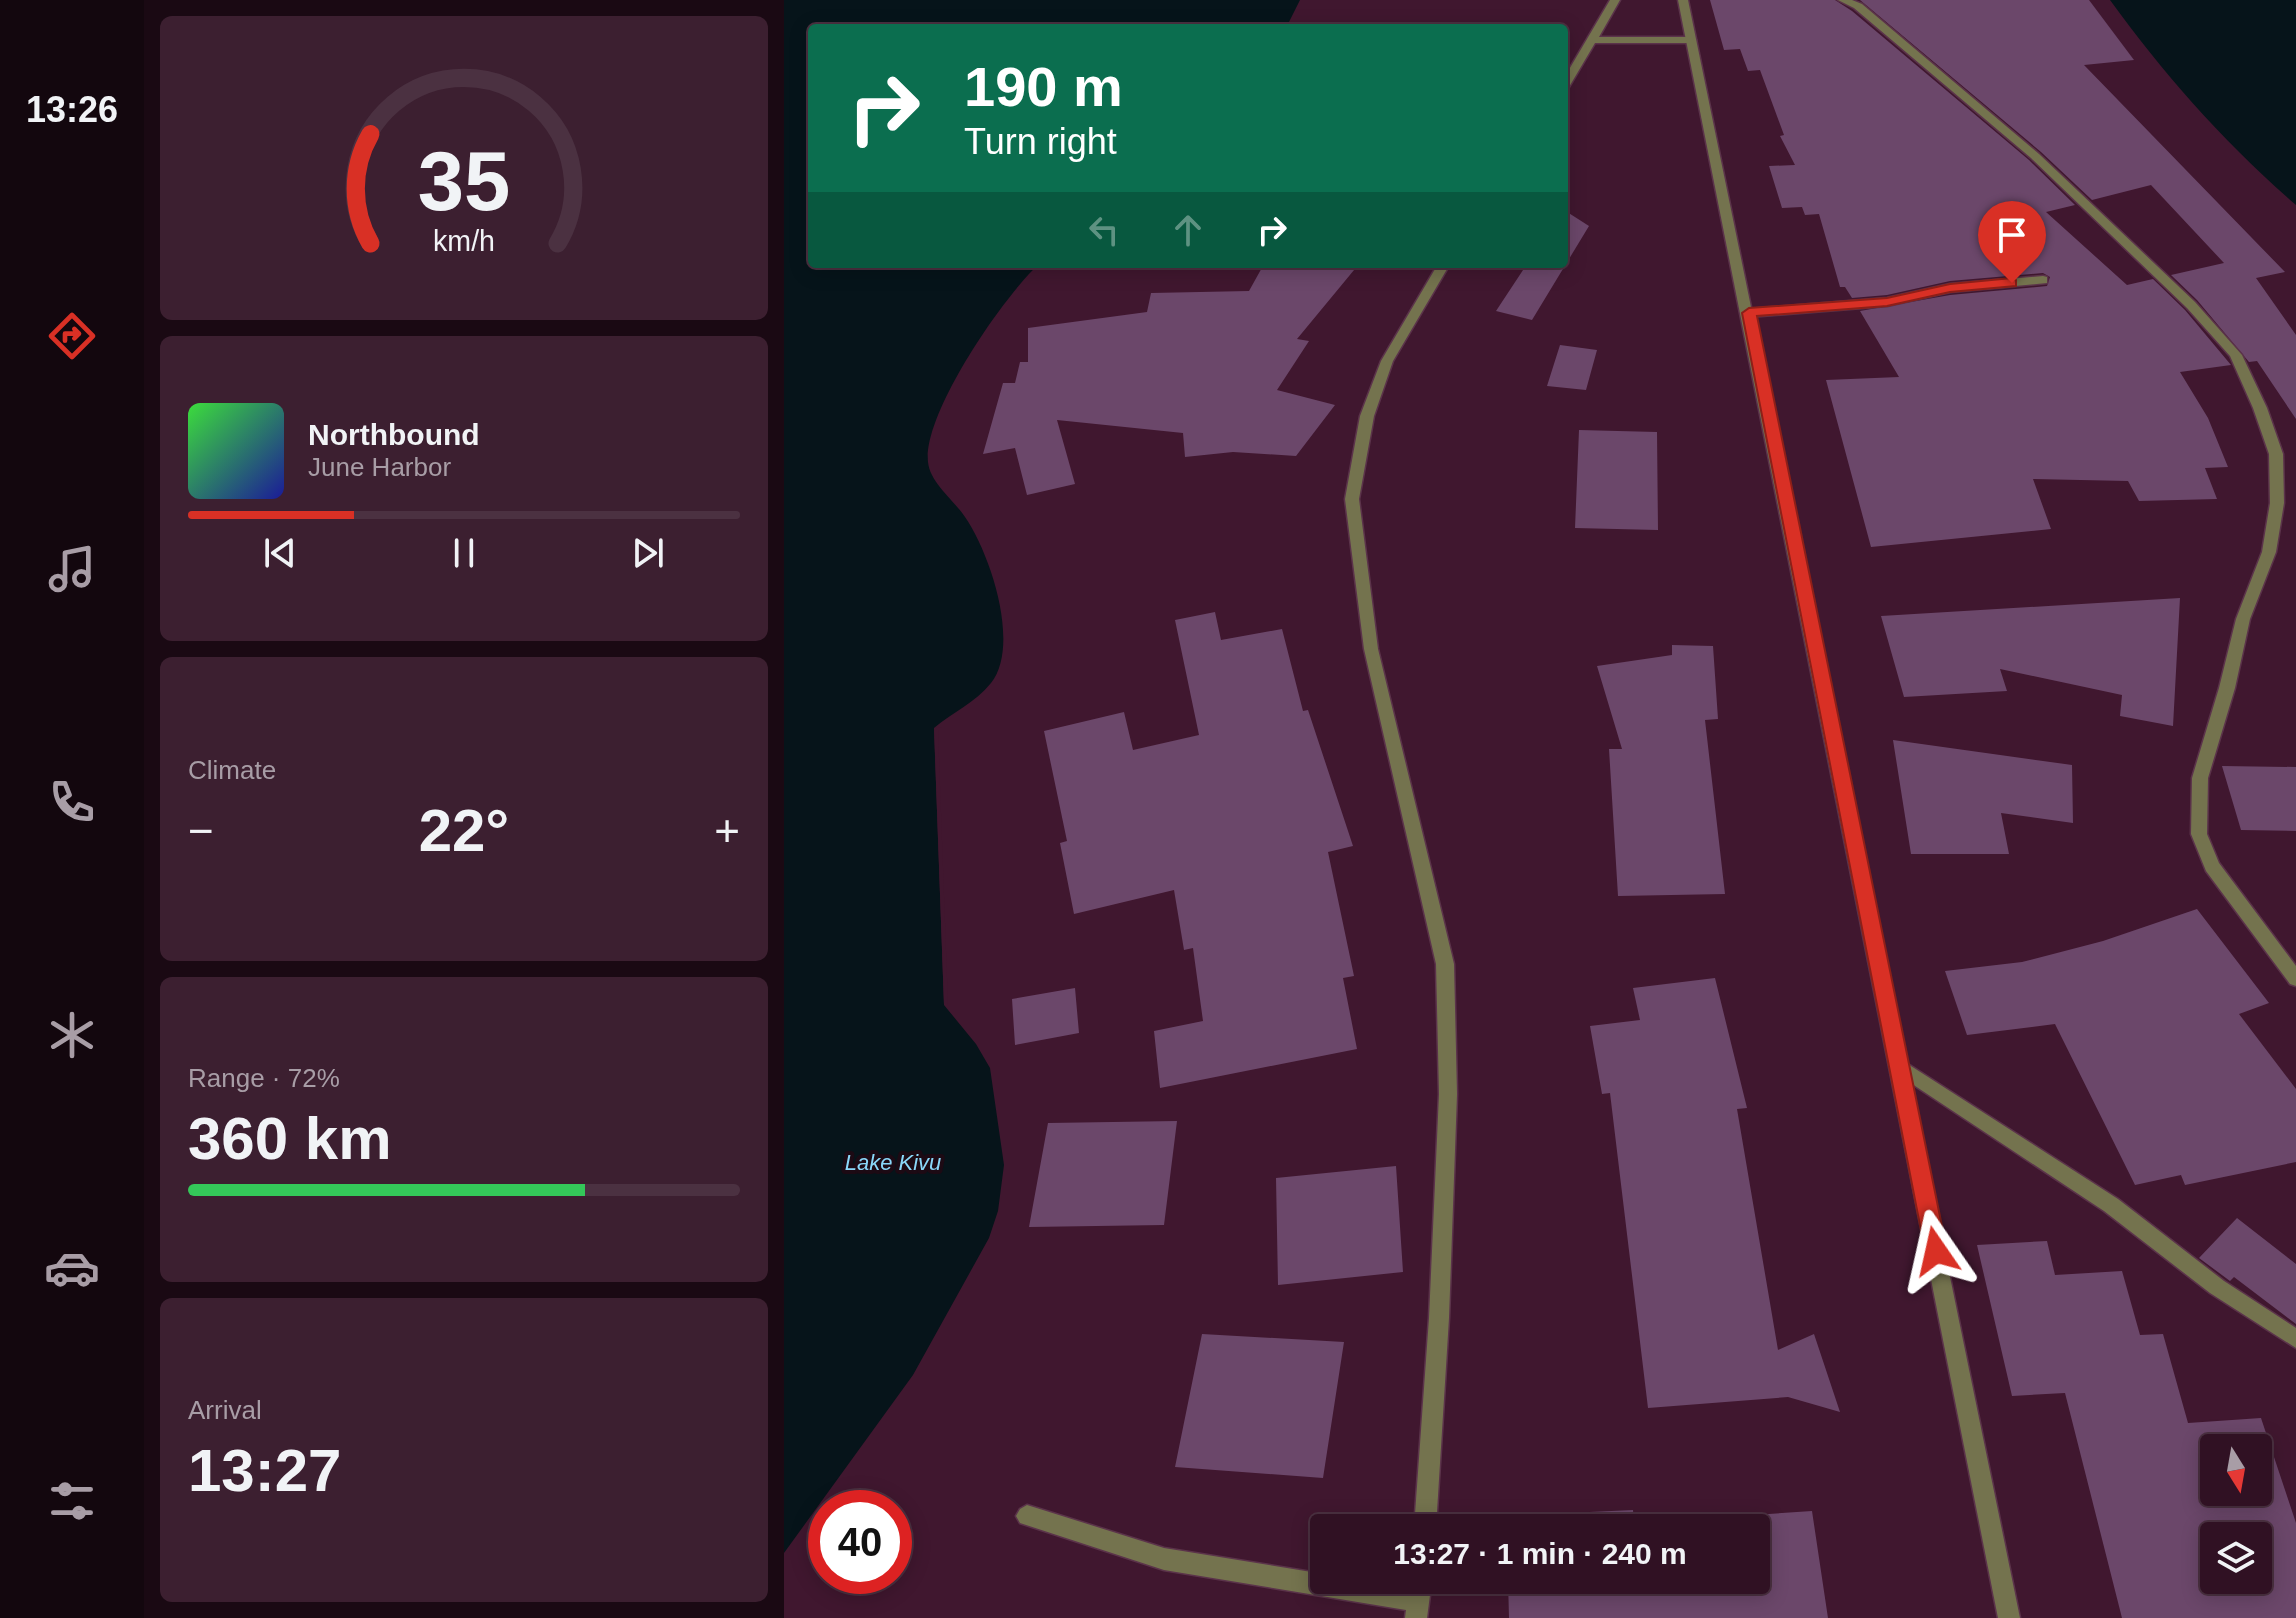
<!DOCTYPE html>
<html lang="en">
<head>
<meta charset="utf-8">
<style>
	body { margin:0; font-family:Helvetica,sans-serif; background:#3c1f30; color:#f1f3f6; height:100vh; display:flex; flex-direction:column; font-size:30px; white-space:nowrap }
	* { box-sizing:border-box; margin:0 }
	p { font-size:26px; color:#a89da6 }
	.icon { flex:none; width:44px; height:44px; fill:none; stroke:currentColor; stroke-width:2; stroke-linecap:round; stroke-linejoin:round }
	.map { position:relative; flex:1; overflow:hidden }
	.drawer { display:flex; flex-direction:column; gap:16px; padding:16px; background:#1a0913; width:640px }
	.drawer>* { flex:none }
	.guide { position:absolute; left:24px; top:24px; width:760px; height:244px; border-radius:8px; box-shadow:0 4px 20px #0003,0 0 0 2px #4b3141; background:#0b6e4f; color:#fff; overflow:hidden }
	.needle { width:52px; rotate:169deg }
	.tools { position:absolute; left:1416px; top:1434px; display:grid; gap:16px }
	.tools a { display:grid; place-items:center; width:72px; height:72px; border-radius:8px; background:#301123; box-shadow:0 4px 20px #0003,0 0 0 2px #4b3141; font-size:40px }
	.speed { position:absolute; left:24px; top:1490px; display:flex; gap:16px; font-size:40px; font-weight:700; text-align:center }
	.speed>* { display:grid; place-content:center; width:104px; height:104px; border-radius:50%; background:#301123; box-shadow:0 4px 20px #0003,0 0 0 2px #4b3141; line-height:1 }
	.speed .limit { border:12px solid #d22; background:#fff; color:#111 }
	.pin { position:absolute; display:grid; place-items:center; width:68px; height:68px; color:#fff; margin:-82px -34px; border-radius:50% 50% 50% 0; rotate:-45deg; box-shadow:0 0 8px #0007 }
	.pin .icon { rotate:45deg }
	.me { position:absolute; width:88px; margin:-44px; rotate:349deg; stroke-linejoin:round; filter:drop-shadow(0 0 6px #0008) }
	.turn { display:flex; align-items:center; gap:28px; height:168px; padding:0 24px; font-size:36px }
	.turn .icon { width:104px; height:104px; stroke-width:2.5 }
	.turn b { display:block; font-size:56px; line-height:68px }
	.lanes { display:flex; align-items:center; height:76px; padding:0 24px; background:#0003; justify-content:center; gap:40px; direction:ltr }
	.lanes .off { opacity:.35 }
	.big { font-size:60px; font-weight:800; line-height:1.1 }
	.drawer .card { flex:1; display:flex; flex-direction:column; justify-content:center; gap:12px; min-width:0; padding:0 28px; border-radius:12px; background:#3c1f30 }
	.drawer .dial { align-items:center; gap:0 }
	.dial svg { height:208px; overflow:visible; fill:none; stroke:#4b3141; stroke-width:7; stroke-linecap:round; text-anchor:middle }
	.dial text { fill:#f1f3f6; stroke:none }
	.song { display:flex; align-items:center; gap:24px }
	.cover { width:96px; height:96px; border-radius:12px; background:linear-gradient(135deg,hsl(120 70% 55%),hsl(240 70% 35%)) }
	.played { height:8px; border-radius:4px; background:linear-gradient(90deg,#d93025 30%,#4b3141 30%) }
	.keys { display:flex; justify-content:space-around; direction:ltr }
	.heat { display:flex; justify-content:space-between; align-items:center; font-size:44px; direction:ltr }
	.charge { height:12px; border-radius:6px; background:linear-gradient(90deg,#34c759 72%,#4b3141 0) }
	.trip { position:absolute; left:526px; top:1514px; width:460px; height:80px; border-radius:8px; background:#301123; box-shadow:0 4px 20px #0003,0 0 0 2px #4b3141; font-weight:800; line-height:80px; text-align:center }
	main { display:flex; flex:1; min-height:0 }
	.dock { display:flex; flex-direction:column; width:144px; justify-content:space-around; align-items:center; background:#13070e; color:#a89da6 }
	.dock .icon { width:56px; height:56px }
	.dock .active { color:#d93025 }
	.dock b { font-size:36px; color:#f1f3f6 }
	.map>svg:first-child { display:block }
</style>
</head>
<body>
<main>
<nav class="dock">
<b>13:26</b>
<svg class="icon active" aria-label="directions" viewBox="0 0 24 24"><path d="M12 3l9 9-9 9-9-9zM9 14v-3h6M13 9l2 2-2 2"/></svg>
<svg class="icon" aria-label="music" viewBox="0 0 24 24"><path d="M9 18V5l10-2v13"/><circle cx="6" cy="18" r="3"/><circle cx="16" cy="16" r="3"/></svg>
<svg class="icon" aria-label="phone" viewBox="0 0 24 24"><path d="M5 4h4l2 5-3 2q2 4 5 5l2-3 5 2v4C11 20 4 13 5 4z"/></svg>
<svg class="icon" aria-label="climate" viewBox="0 0 24 24"><path d="M12 3v18M4 7l16 10M4 17L20 7"/></svg>
<svg class="icon" aria-label="car" viewBox="0 0 24 24"><path d="M5 17H2v-5l4-1 3-4h7l3 4 3 1v5h-3M9 17h6M6 11h13"/><circle cx="7" cy="17" r="2"/><circle cx="17" cy="17" r="2"/></svg>
<svg class="icon" aria-label="filters" viewBox="0 0 24 24"><path d="M4 7h16M4 17h16"/><circle cx="9" cy="7" r="2"/><circle cx="15" cy="17" r="2"/></svg>
</nav>
<section class="drawer">
<div class="card dial"><svg viewBox="0 0 100 80">
<path d="M14 69A42 42 0 1 1 86 69"/>
<path d="M14 69A42 42 0 0 1 14 27" stroke="#d93025"/>
<text x="50" y="56" font-size="32" font-weight="700">35</text>
<text x="50" y="72" font-size="11">km/h</text>
</svg></div>
<div class="card">
<div class="song"><i class="cover"></i><div><b>Northbound</b><p>June Harbor</p></div></div>
<div class="played"></div>
<div class="keys"><svg class="icon" aria-label="previous" viewBox="0 0 24 24"><path d="M18 5L8 12l10 7zM5 5v14"/></svg><svg class="icon" aria-label="pause" viewBox="0 0 24 24"><path d="M8 5v14M16 5v14"/></svg><svg class="icon" aria-label="next" viewBox="0 0 24 24"><path d="M6 5l10 7-10 7zM19 5v14"/></svg></div>
</div>
<div class="card"><p>Climate</p>
<div class="heat"><a>−</a><b class="big">22°</b><a>+</a></div>
</div>
<div class="card"><p>Range · 72%</p><b class="big">360 km</b><div class="charge"></div></div>
<div class="card"><p>Arrival</p><b class="big">13:27</b></div>
</section>
<div class="map">
<svg width="1512" height="1618" viewBox="0 0 1512 1618">
	<rect width="100%" height="100%" fill="#40172f"/>
	<path fill="#06141a" d="M 0,0 L 516,0 L 502,28 L 28,28 L 28,264 L 255,264 C 219,297 139,413 144,462 C 146,483 170,500 181,517 C 206,553 237,645 207,683 C 191,703 169,712 150,728 L 160,1005 L 192,1044 L 206,1068 L 220,1165 L 214,1211 L 205,1238 L 129,1375 L 0,1553 Z
		M 1326,0 L 1512,0 L 1512,205 C 1441,143 1381,76 1326,0 Z"/>
	<path fill="#40172f" d="M 158,727 L 154,730 L 164,1005 L 160,1005 L 150,728 Z"/>
	<path fill="#6b476a" fill-rule="evenodd" d="M 926,0 L 1051,0 L 1068,11 L 1245,160 L 1291,205 L 1262,212 L 1343,285 L 1369,279 L 1401,310 L 1447,365 L 1396,372 L 1424,418 L 1444,467 L 1421,468 L 1433,499 L 1355,501 L 1344,481 L 1249,479 L 1267,529 L 1087,547 L 1042,380 L 1115,377 L 1076,311 L 1166,295 L 1263,286 L 1266,277 L 1259,273 L 1166,281 L 1103,295 L 1068,298 L 1061,287 L 1056,287 L 1035,214 L 1021,215 L 1018,207 L 998,208 L 985,166 L 1011,165 L 996,136 L 1000,135 L 976,70 L 964,71 L 956,49 L 940,50 Z
		M 1076,0 L 1305,0 L 1350,60 L 1300,65 L 1501,272 L 1472,278 L 1512,335 L 1512,419 L 1473,361 L 1465,362 L 1413,300 L 1387,275 L 1440,263 L 1367,185 L 1308,200 L 1257,152 Z
		M 780,210 L 805,226 L 748,320 L 712,311 L 743,264 L 780,264 Z
		M 480,264 L 575,264 L 513,339 L 525,341 L 493,390 L 551,405 L 512,456 L 449,452 L 401,457 L 399,433 L 273,420 L 291,484 L 243,495 L 231,448 L 199,454 L 219,383 L 231,383 L 236,362 L 244,362 L 244,328 L 363,312 L 367,293 L 465,291 Z
		M 776,345 L 813,350 L 802,390 L 763,386 Z
		M 795,430 L 873,432 L 874,530 L 791,528 Z
		M 1396,598 L 1389,726 L 1336,716 L 1338,695 L 1216,669 L 1223,691 L 1120,697 L 1097,616 Z
		M 431,612 L 437,640 L 498,629 L 519,711 L 524,710 L 569,846 L 544,852 L 570,976 L 559,978 L 573,1049 L 376,1088 L 370,1031 L 419,1021 L 409,948 L 400,950 L 390,890 L 290,914 L 276,843 L 283,841 L 260,731 L 340,712 L 349,750 L 415,735 L 391,620 Z
		M 888,645 L 929,646 L 934,719 L 921,720 L 941,894 L 834,896 L 825,749 L 838,749 L 813,666 L 888,655 Z
		M 1109,740 L 1288,765 L 1289,823 L 1217,813 L 1225,854 L 1127,854 Z
		M 1438,766 L 1512,767 L 1512,831 L 1457,830 Z
		M 1413,909 L 1485,1003 L 1455,1014 L 1512,1089 L 1512,1162 L 1401,1185 L 1397,1175 L 1351,1185 L 1271,1024 L 1183,1035 L 1161,971 L 1238,962 L 1319,941 Z
		M 931,978 L 963,1108 L 953,1109 L 994,1350 L 1030,1334 L 1056,1412 L 1004,1397 L 864,1408 L 826,1093 L 818,1094 L 806,1026 L 856,1020 L 849,988 Z
		M 291,988 L 295,1033 L 231,1045 L 228,999 Z
		M 393,1121 L 380,1225 L 245,1227 L 264,1123 Z
		M 612,1166 L 619,1272 L 494,1285 L 492,1178 Z
		M 1453,1218 L 1512,1264 L 1512,1324 L 1450,1277 L 1446,1281 L 1415,1258 Z
		M 1263,1241 L 1271,1275 L 1338,1271 L 1356,1335 L 1379,1334 L 1404,1423 L 1477,1418 L 1512,1523 L 1512,1618 L 1338,1618 L 1281,1393 L 1228,1396 L 1193,1245 ZM 1430,1448 L 1474,1448 L 1474,1492 L 1430,1492 ZM 1430,1536 L 1474,1536 L 1474,1580 L 1430,1580 Z
		M 418,1334 L 560,1342 L 539,1478 L 391,1467 Z
		M 849,1510 L 850,1523 L 1028,1511 L 1044,1618 L 725,1618 L 724,1580 L 972,1580 L 972,1528 L 722,1528 L 721,1516 Z"/>
	<g fill="none" stroke-linecap="round" stroke-linejoin="round">
		<g stroke="#5b334a" stroke-width="3">
			<path id="service" d="M 1259,276 L 1263,277 L 1263,283 L 1166,292 L 1103,306 L 965,317 L 959,313 L 965,309 L 1103,298 L 1166,284 Z"/>
		</g>
		<g stroke="#5b334a" stroke-width="3">
			<path id="minor" d="M 826,0 L 836,0 L 815,37 L 907,37 L 912,40 L 907,43 L 811,43 L 785,87 L 780,90 L 780,78 Z
				M 1054,0 L 1068,0 L 1078,4 L 1255,154 L 1411,302 L 1458,355 L 1483,408 L 1499,454 L 1500,503 L 1492,552 L 1466,619 L 1451,688 L 1424,778 L 1423,834 L 1435,863 L 1512,966 L 1512,986 L 1506,984 L 1422,871 L 1407,834 L 1408,778 L 1435,688 L 1452,619 L 1478,552 L 1486,503 L 1485,454 L 1469,408 L 1446,356 L 1403,308 L 1247,158 L 1070,8 Z
				M 654,264 L 666,264 L 609,361 L 590,416 L 575,499 L 594,649 L 670,964 L 673,1094 L 665,1318 L 652,1528 L 630,1528 L 645,1318 L 655,1094 L 652,964 L 580,649 L 561,499 L 576,416 L 597,361 Z
				M 1116,1059 L 1334,1199 L 1440,1281 L 1512,1328 L 1512,1348 L 1426,1293 L 1320,1211 L 1110,1072 L 1107,1067 L 1110,1062 Z
				M 243,1505 L 380,1548 L 540,1574 L 540,1580 L 574,1580 L 625,1588 L 626,1580 L 648,1580 L 643,1618 L 621,1618 L 622,1610 L 380,1570 L 236,1523 L 232,1516 L 236,1509 Z"/>
		</g>
		<g stroke="#5b334a" stroke-width="3">
			<path id="tertiary" d="M 894,0 L 904,0 L 1236,1618 L 1214,1618 Z"/>
		</g>
		<use href="#service" fill="#74734e" fill-rule="evenodd"/>
		<use href="#minor" fill="#74734e" fill-rule="evenodd"/>
		<use href="#tertiary" fill="#74734e" fill-rule="evenodd"/>
	</g>
	<path fill="#d93025" stroke="#8d1f18" stroke-width="2" d="M 1228,278 L 1232,280 L 1232,286 L 1166,292 L 1103,306 L 973,316 L 1163,1251 L 1160,1258 L 1152,1261 L 1145,1258 L 1141,1251 L 958,313 L 965,308 L 1103,298 L 1166,284 Z"/>
	<g text-anchor="middle" stroke-width="8" stroke-linejoin="round" paint-order="stroke">
		<g font-size="22" font-style="italic" fill="#8ad7f9" stroke="#1c0a14">
			<text x="109" y="1170">Lake Kivu</text>
		</g>
	</g>
</svg>
<div class="tools">
<a><svg class="needle" viewBox="-14 -14 28 28"><path d="M0-13l5 13h-10z" fill="#e53935"/><path d="M0 13l5-13h-10z" fill="#a89da6"/></svg></a>
<a><svg class="icon" aria-label="layers" viewBox="0 0 24 24"><path d="M12 4l9 5-9 5-9-5zM3 14l9 5 9-5"/></svg></a>
</div>
<div class="speed"><div class="limit">40</div></div>
<div class="pin" style="left:1228px;top:283px;background:#d93025"><svg class="icon" aria-label="arrive" viewBox="0 0 24 24"><path d="M6 21V4h12l-3 4 3 4H6"/></svg></div>
<svg class="me" style="left:1152px;top:1251px" viewBox="-20 -20 40 40"><path d="M0-17L14 15 0 8-14 15z" fill="#d93025" stroke="#fff" stroke-width="4"/></svg>
<div class="trip">13:27 · 1 min · 240 m</div>
<div class="guide">
<div class="turn"><svg class="icon" aria-label="right" viewBox="0 0 24 24"><path d="M7 20v-9h11M14 6l5 5-5 5"/></svg><div><b>190 m</b>Turn right</div></div>
<div class="lanes"><svg class="icon off" aria-label="left" viewBox="0 0 24 24"><path d="M17 20v-9H6M10 6l-5 5 5 5"/></svg><svg class="icon off" aria-label="ahead" viewBox="0 0 24 24"><path d="M12 20V5M6 11l6-6 6 6"/></svg><svg class="icon" aria-label="right" viewBox="0 0 24 24"><path d="M7 20v-9h11M14 6l5 5-5 5"/></svg></div>
</div>
</div>
</main>
</body>
</html>
